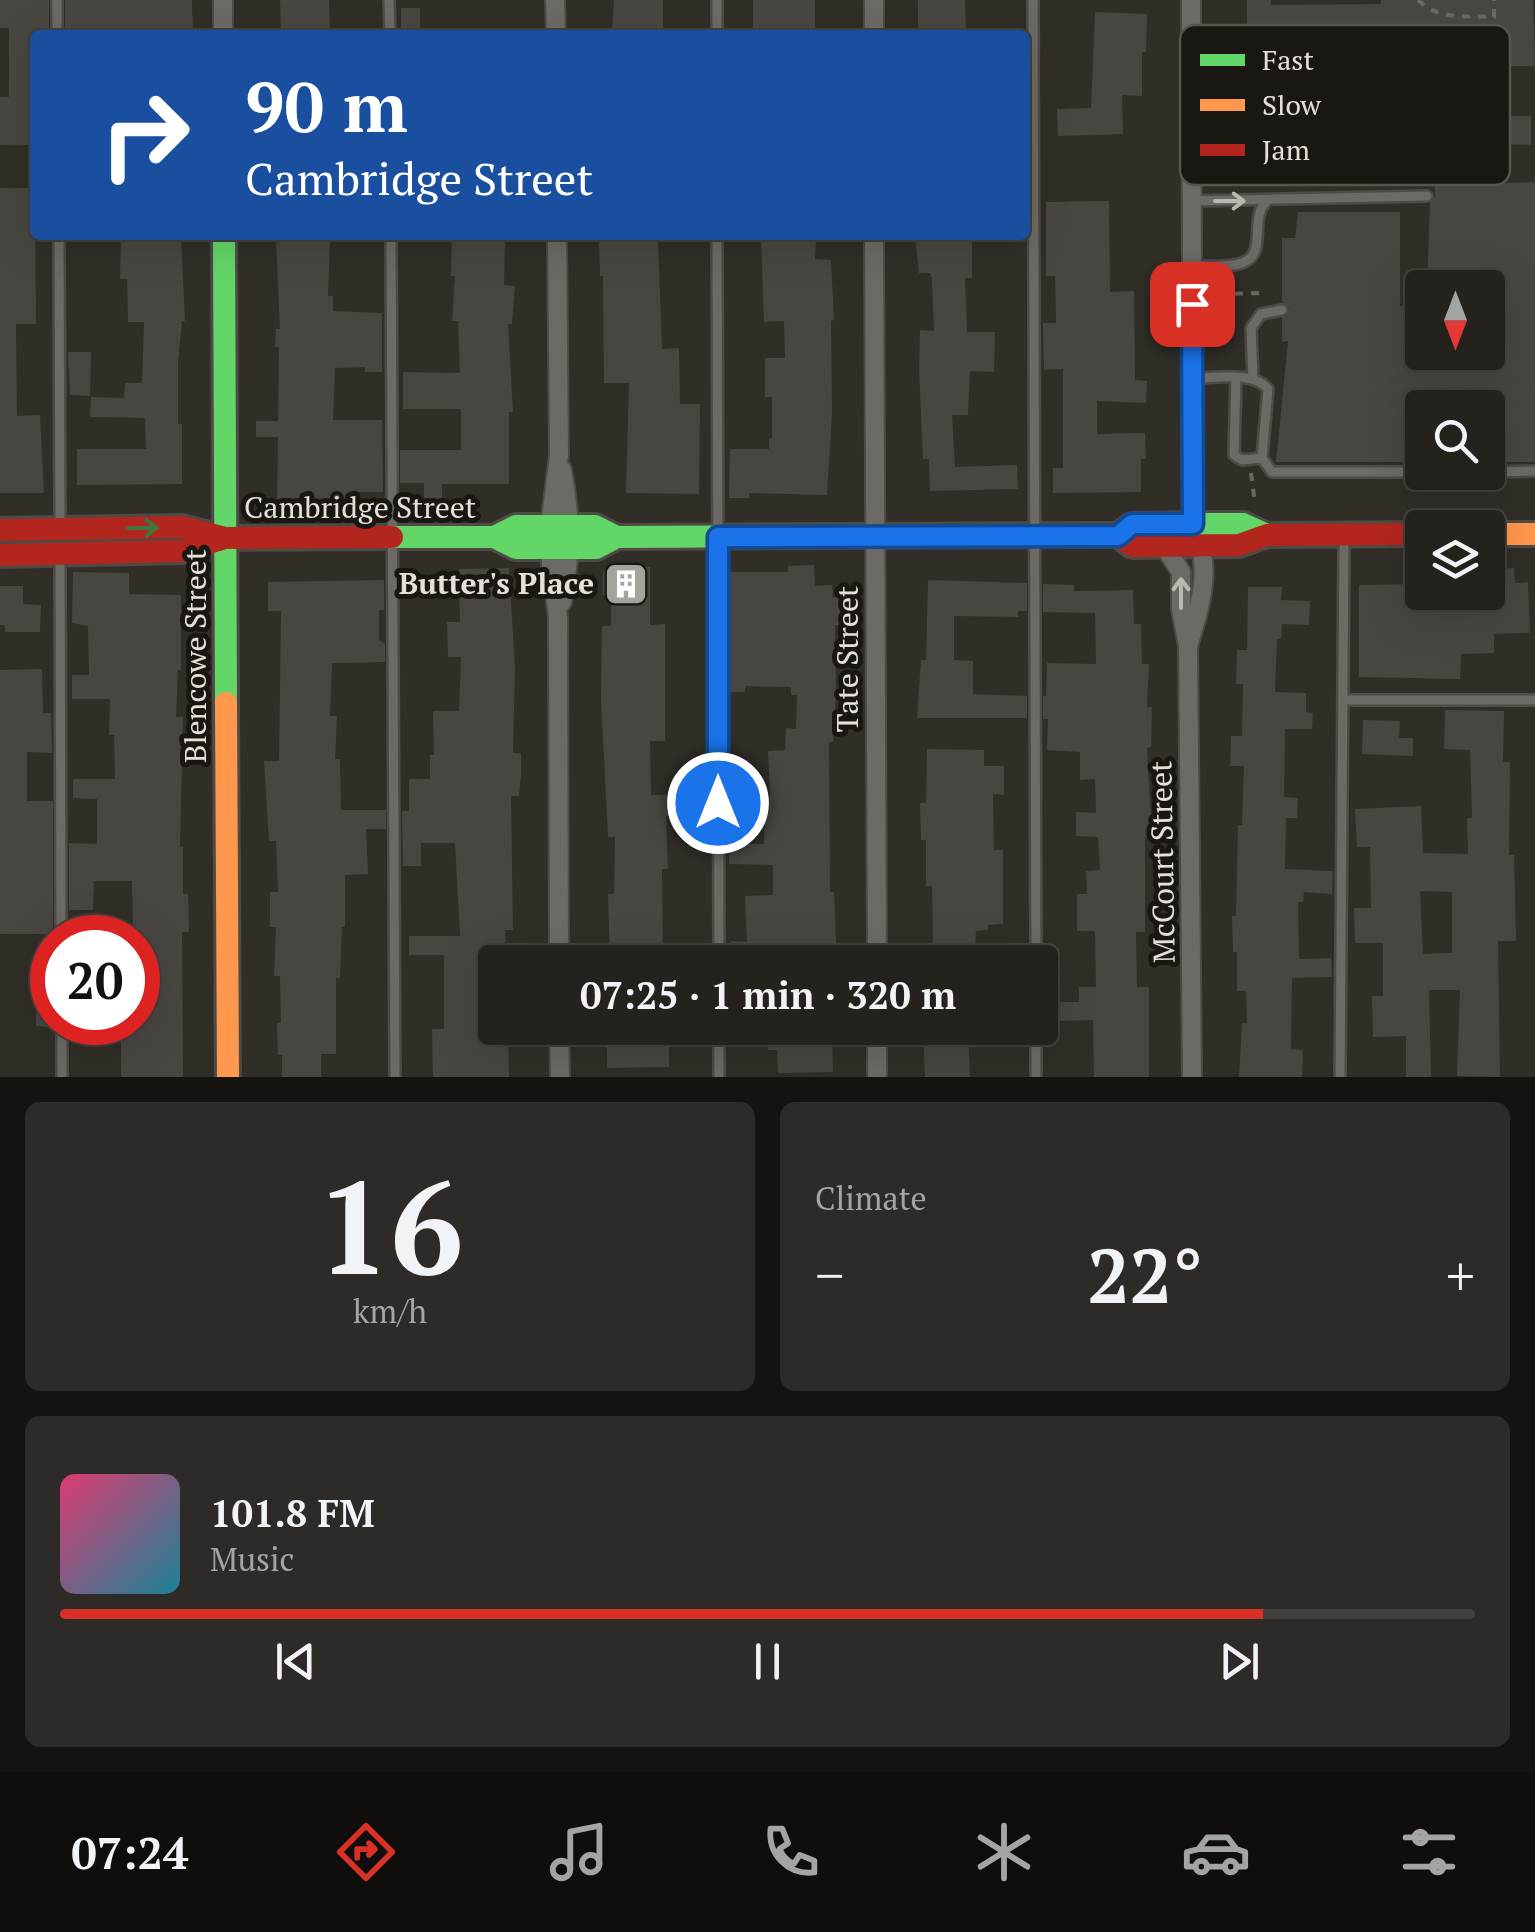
<!DOCTYPE html>
<html lang="en">
<head>
<meta charset="utf-8">
<style>
	body { margin:0; font-family:"PT Serif",serif; background:#2d2a27; color:#f1f3f6; height:100vh; display:flex; flex-direction:column; font-size:38px; white-space:nowrap }
	* { box-sizing:border-box; margin:0 }
	p { font-size:32px; color:#a3a4a4 }
	.icon { flex:none; width:55px; height:55px; fill:none; stroke:currentColor; stroke-width:2; stroke-linecap:round; stroke-linejoin:round }
	.map { position:relative; height:1077px; overflow:hidden }
	.sheet { display:flex; flex-direction:column; gap:25px; padding:25px; background:#141310; flex:1 }
	.sheet>* { flex:none }
	.guide { position:absolute; left:30px; top:30px; width:1000px; height:210px; border-radius:10px; box-shadow:0 10px 40px #0002,0 0 0 2px #423f3c; background:#1a4fa0; color:#fff; overflow:hidden }
	.needle { width:65px; rotate:180deg }
	.buttons { position:absolute; left:1405px; top:270px; display:grid; gap:20px }
	.buttons a { display:grid; place-items:center; width:100px; height:100px; border-radius:10px; background:#25221e; box-shadow:0 10px 40px #0002,0 0 0 2px #423f3c; font-size:50px }
	.speed { position:absolute; left:30px; top:915px; display:flex; gap:20px; font-size:50px; font-weight:700; text-align:center }
	.speed>* { display:grid; place-content:center; width:130px; height:130px; border-radius:50%; background:#25221e; box-shadow:0 10px 40px #0002,0 0 0 2px #423f3c; line-height:1 }
	.speed .limit { border:15px solid #d22; background:#fff; color:#111 }
	.pin { position:absolute; display:grid; place-items:center; width:85px; height:85px; color:#fff; margin:-42px; border-radius:20px; box-shadow:0 5px 15px #0006 }
	.me { position:absolute; width:110px; margin:-55px; rotate:0deg; stroke-linejoin:round; filter:drop-shadow(0 0 8px #0008) }
	.turn { display:flex; align-items:center; gap:35px; height:210px; padding:0 50px; font-size:45px }
	.turn .icon { width:130px; height:130px; stroke-width:2.5 }
	.turn b { display:block; font-size:70px; line-height:85px }
	.big { font-size:75px; font-weight:600; line-height:1.1 }
	.sheet .widget { flex:1; display:flex; flex-direction:column; justify-content:center; gap:15px; min-width:0; padding:0 35px; border-radius:15px; background:#2d2a27 }
	.sheet .dial { align-items:center; gap:0 }
	.dial b { font-size:130px; line-height:1 }
	.song { display:flex; align-items:center; gap:30px }
	.cover { width:120px; height:120px; border-radius:15px; background:linear-gradient(135deg,hsl(340 70% 55%),hsl(190 70% 35%)) }
	.played { height:10px; border-radius:5px; background:linear-gradient(90deg,#d93025 85%,#423f3c 85%) }
	.keys { display:flex; justify-content:space-around; direction:ltr }
	.heat { display:flex; justify-content:space-between; align-items:center; font-size:55px; direction:ltr }
	.sheet .tiles { flex:1; display:grid; gap:25px; grid-template-columns:1fr 1fr }
	.widget:last-child { grid-column:span 2 }
	.trip { position:absolute; left:478px; top:945px; width:580px; height:100px; border-radius:10px; background:#25221e; box-shadow:0 10px 40px #0002,0 0 0 2px #423f3c; font-weight:600; line-height:100px; text-align:center }
	.dock { display:flex; height:160px; justify-content:space-around; align-items:center; background:#0f0e0c; color:#a3a4a4 }
	.dock .icon { width:70px; height:70px }
	.dock .current { color:#d93025 }
	.dock b { font-size:45px; color:#f1f3f6 }
	.map>svg:first-child { display:block }
</style>
</head>
<body>
<div class="map">
<svg width="1535" height="1077" viewBox="0 0 1535 1077">
	<rect width="100%" height="100%" fill="#312e28"/>
	<path fill="#494541" fill-rule="evenodd" d="M 0,0 L 49,0 L 49,35 L 35,35 L 35,145 L 0,145 L 0,97 L 9,97 L 9,28 L 0,28 Z
		M 65,0 L 192,0 L 193,35 L 65,35 Z
		M 280,0 L 329,0 L 330,35 L 281,35 Z
		M 614,0 L 663,0 L 663,35 L 612,35 Z
		M 753,0 L 815,0 L 815,35 L 762,35 L 762,28 L 753,28 Z
		M 918,0 L 965,0 L 966,35 L 918,35 Z
		M 1247,0 L 1271,0 L 1271,5 L 1381,4 L 1381,0 L 1533,0 L 1535,66 L 1509,66 L 1509,116 L 1531,116 L 1531,145 L 1499,144 L 1499,183 L 1535,182 L 1535,462 L 1488,462 L 1488,408 L 1422,408 L 1422,462 L 1276,462 L 1288,341 L 1282,342 L 1282,318 L 1290,309 L 1282,302 L 1282,238 L 1295,238 L 1298,212 L 1400,212 L 1400,306 L 1418,307 L 1417,332 L 1422,332 L 1422,352 L 1488,352 L 1488,288 L 1427,288 L 1430,203 L 1435,197 L 1434,151 L 1376,151 L 1376,134 L 1329,134 L 1329,168 L 1245,168 L 1247,99 L 1279,99 L 1279,44 L 1247,44 ZM 1328,54 L 1377,54 L 1377,85 L 1328,85 ZM 1425,54 L 1460,54 L 1460,94 L 1425,94 Z
		M 401,8 L 420,8 L 420,35 L 401,35 Z
		M 1095,12 L 1147,14 L 1146,52 L 1142,52 L 1142,96 L 1122,95 L 1123,134 L 1058,136 L 1057,109 L 1091,108 Z
		M 0,188 L 35,188 L 36,324 L 16,324 L 17,416 L 40,415 L 44,493 L 0,493 Z
		M 1109,201 L 1110,292 L 1134,291 L 1135,380 L 1147,381 L 1146,403 L 1097,401 L 1097,434 L 1145,433 L 1146,459 L 1141,459 L 1141,492 L 1053,493 L 1053,468 L 1063,468 L 1063,369 L 1044,370 L 1043,323 L 1056,323 L 1055,276 L 1046,276 L 1046,202 Z
		M 181,237 L 185,321 L 182,321 L 178,363 L 178,424 L 182,424 L 182,484 L 77,485 L 77,449 L 146,449 L 145,418 L 90,417 L 91,397 L 124,398 L 125,383 L 142,383 L 144,322 L 128,322 L 127,279 L 120,279 L 121,240 Z
		M 452,237 L 505,238 L 504,285 L 515,286 L 512,324 L 508,324 L 513,412 L 509,412 L 509,484 L 442,484 L 442,505 L 424,505 L 424,483 L 400,483 L 400,450 L 461,450 L 461,409 L 403,409 L 403,372 L 460,373 L 458,321 L 452,321 L 455,276 L 451,276 Z
		M 915,237 L 972,237 L 972,278 L 965,278 L 967,332 L 995,332 L 994,372 L 970,371 L 968,415 L 952,415 L 955,467 L 1017,465 L 1018,489 L 930,491 L 929,459 L 923,459 L 919,369 L 920,330 L 934,331 L 932,278 L 930,273 L 919,273 Z
		M 658,238 L 662,349 L 679,348 L 680,404 L 700,404 L 699,494 L 626,493 L 629,383 L 604,383 L 603,276 L 600,276 L 599,239 Z
		M 276,239 L 330,240 L 328,296 L 333,296 L 333,311 L 382,313 L 382,372 L 365,372 L 365,367 L 335,368 L 333,420 L 382,420 L 383,492 L 353,492 L 353,504 L 277,506 L 278,437 L 256,437 L 256,421 L 278,421 L 279,347 L 275,347 L 276,329 L 280,329 Z
		M 761,240 L 816,241 L 815,259 L 831,260 L 834,320 L 831,321 L 832,414 L 827,495 L 749,493 L 749,498 L 729,498 L 730,449 L 769,449 L 769,438 L 772,439 L 772,397 L 765,397 L 765,358 L 785,358 L 784,321 L 764,322 Z
		M 68,352 L 91,352 L 90,396 L 70,395 Z
		M 814,565 L 815,586 L 832,585 L 833,597 L 842,597 L 843,625 L 835,625 L 836,694 L 833,742 L 829,742 L 830,892 L 834,892 L 837,962 L 730,962 L 731,941 L 747,942 L 745,896 L 773,895 L 773,865 L 729,864 L 729,844 L 764,844 L 765,797 L 770,797 L 768,751 L 785,750 L 786,728 L 796,729 L 797,695 L 791,695 L 791,687 L 745,686 L 745,692 L 728,692 L 730,572 L 788,572 L 788,566 Z
		M 607,567 L 650,567 L 650,625 L 665,624 L 665,741 L 650,741 L 651,795 L 709,794 L 709,815 L 666,816 L 668,869 L 662,869 L 663,962 L 610,962 L 608,894 L 614,894 L 615,837 L 608,837 L 601,699 L 602,626 L 611,626 L 611,595 L 603,595 L 603,572 Z
		M 509,568 L 515,668 L 513,753 L 521,753 L 521,775 L 519,796 L 511,796 L 513,930 L 505,930 L 506,962 L 495,962 L 495,1028 L 508,1028 L 509,1077 L 433,1077 L 432,1029 L 444,1029 L 444,955 L 409,955 L 409,936 L 460,936 L 455,843 L 421,843 L 421,866 L 403,866 L 402,811 L 409,811 L 409,779 L 430,779 L 430,755 L 434,755 L 433,711 L 459,711 L 461,657 L 448,657 L 447,622 L 460,622 L 459,569 Z
		M 1514,568 L 1515,583 L 1528,582 L 1530,633 L 1494,634 L 1494,653 L 1461,654 L 1460,679 L 1359,677 L 1359,585 L 1422,584 L 1421,592 L 1499,594 L 1499,569 Z
		M 73,572 L 129,573 L 129,594 L 181,595 L 181,670 L 178,670 L 176,717 L 183,717 L 180,847 L 183,847 L 183,894 L 188,894 L 189,932 L 182,932 L 183,1077 L 121,1077 L 121,1025 L 142,1025 L 141,968 L 138,968 L 138,933 L 133,933 L 132,881 L 94,881 L 93,910 L 69,910 L 69,843 L 97,844 L 97,799 L 73,798 L 73,779 L 115,779 L 114,735 L 109,735 L 110,699 L 72,699 L 72,675 L 89,675 L 88,626 L 72,623 Z
		M 384,580 L 384,610 L 379,610 L 379,640 L 385,644 L 385,662 L 332,663 L 330,716 L 337,716 L 335,759 L 340,759 L 341,810 L 386,810 L 386,829 L 366,829 L 368,874 L 345,875 L 345,927 L 342,927 L 340,978 L 336,978 L 336,1054 L 321,1054 L 321,1077 L 282,1077 L 282,1055 L 278,1055 L 277,1023 L 281,1023 L 280,976 L 274,976 L 276,927 L 270,927 L 270,892 L 278,892 L 276,841 L 269,841 L 264,761 L 279,761 L 281,611 L 268,611 L 268,582 Z
		M 928,580 L 1027,583 L 1027,611 L 1018,611 L 1018,617 L 954,616 L 954,660 L 973,661 L 973,694 L 1027,696 L 1027,718 L 917,718 L 921,660 L 926,660 Z
		M 1043,584 L 1074,585 L 1074,591 L 1133,590 L 1134,624 L 1141,624 L 1142,664 L 1149,664 L 1147,707 L 1152,707 L 1151,747 L 1147,748 L 1152,838 L 1145,838 L 1145,932 L 1136,932 L 1137,987 L 1149,987 L 1149,1077 L 1094,1077 L 1093,1020 L 1057,1021 L 1057,1002 L 1079,1002 L 1079,987 L 1096,987 L 1095,931 L 1077,931 L 1077,894 L 1087,894 L 1086,871 L 1100,870 L 1098,837 L 1076,836 L 1076,812 L 1096,813 L 1095,779 L 1080,780 L 1080,752 L 1047,750 L 1048,719 L 1043,719 L 1043,696 L 1046,696 L 1047,663 L 1096,664 L 1095,613 L 1043,612 Z
		M 0,586 L 23,586 L 23,604 L 41,605 L 40,632 L 5,632 L 5,625 L 0,625 Z
		M 1248,587 L 1282,587 L 1281,600 L 1310,601 L 1309,625 L 1282,624 L 1281,639 L 1277,639 L 1275,692 L 1306,693 L 1306,712 L 1313,713 L 1312,729 L 1285,729 L 1284,797 L 1298,798 L 1297,818 L 1286,818 L 1285,869 L 1333,871 L 1332,894 L 1304,892 L 1303,902 L 1298,902 L 1299,959 L 1331,958 L 1332,977 L 1292,978 L 1291,1049 L 1303,1050 L 1302,1077 L 1239,1077 L 1242,1023 L 1247,1023 L 1246,991 L 1237,991 L 1237,952 L 1233,952 L 1232,916 L 1236,916 L 1238,825 L 1242,825 L 1244,766 L 1230,766 L 1231,736 L 1242,736 L 1243,684 L 1236,684 L 1237,650 L 1247,650 Z
		M 42,669 L 43,713 L 51,713 L 52,753 L 27,752 L 27,801 L 53,801 L 53,934 L 0,934 L 0,670 Z
		M 1445,710 L 1504,711 L 1503,762 L 1510,762 L 1509,855 L 1514,855 L 1516,941 L 1498,941 L 1500,1077 L 1457,1076 L 1460,990 L 1429,990 L 1431,1077 L 1406,1077 L 1406,1036 L 1373,1037 L 1372,996 L 1383,996 L 1383,943 L 1355,943 L 1354,908 L 1371,908 L 1370,847 L 1357,847 L 1355,809 L 1421,806 L 1423,853 L 1468,854 L 1467,818 L 1472,818 L 1470,750 L 1444,749 ZM 1420,891 L 1452,892 L 1452,953 L 1423,954 Z
		M 1363,720 L 1400,721 L 1399,738 L 1413,738 L 1413,756 L 1362,754 Z
		M 927,749 L 984,750 L 984,766 L 1004,766 L 1004,795 L 993,794 L 994,850 L 1003,850 L 1003,924 L 988,925 L 988,930 L 976,931 L 974,962 L 919,962 L 919,944 L 933,944 L 932,886 L 926,886 L 926,840 L 921,840 L 920,803 L 926,803 Z
		M 36,966 L 52,966 L 52,1027 L 36,1026 Z
		M 607,1028 L 669,1028 L 669,1067 L 607,1068 Z
		M 968,1029 L 970,1077 L 925,1077 L 923,1031 Z
		M 832,1031 L 833,1072 L 778,1073 L 777,1050 L 768,1050 L 768,1032 Z"/>
	<g fill="none" stroke-linecap="round" stroke-linejoin="round">
		<g stroke="#4e4a46" stroke-width="14">
			<path id="lane" d="M 57,0 L 57,35
				M 389,0 L 390,35
				M 717,0 L 717,35
				M 1033,0 L 1036,962
				M 1192,201 L 1427,196
				M 59,235 L 60,526
				M 391,235 L 395,1077
				M 717,235 L 719,962
				M 1193,266 C 1206,266 1221,267 1234,265 C 1273,259 1246,221 1267,201
				M 1193,378 C 1215,378 1254,371 1268,389 L 1262,458 L 1272,472 L 1422,472
				M 1236,378 L 1234,455 L 1242,460 L 1262,458
				M 1253,379 L 1251,328 L 1261,314 L 1282,310
				M 1488,472 L 1535,471
				M 60,555 L 61,938
				M 1343,700 L 1535,700
				M 62,1022 L 62,1077
				M 719,1028 L 719,1077
				M 1036,1028 L 1036,1077
				M 1340,1077 L 1344,540"/>
		</g>
		<g stroke="#4e4a46" stroke-width="22">
			<path id="street" d="M 223,0 L 223,35
				M 555,0 L 556,35
				M 874,0 L 874,35
				M 557,235 L 559,455 L 550,526 L 551,564 L 558,617 L 559,962
				M 874,235 L 877,962
				M 1164,546 L 1181,572 L 1181,609 L 1188,646 L 1192,1077
				M 562,602 C 571,556 571,516 562,470
				M 1188,646 C 1201,604 1213,566 1193,524 L 1191,0
				M 559,1028 L 560,1077
				M 877,1028 L 877,1077"/>
		</g>
		<g stroke="#4e4a46" stroke-width="28">
			<path id="fast" d="M 224,235 L 226,703
				M 1118,535 L 1132,525 L 1193,524 L 1243,524 L 1267,535
				M 392,537 L 494,537 L 516,548 L 596,548 L 617,537
				M 494,537 L 516,526 L 595,526 L 617,537 L 1073,535"/>
		</g>
		<g stroke="#4e4a46" stroke-width="28">
			<path id="slow" d="M 1488,534 L 1535,534
				M 226,703 L 228,1077"/>
		</g>
		<g stroke="#4e4a46" stroke-width="28">
			<path id="jam" d="M 0,530 L 182,527 L 225,538 L 392,537
				M 1073,535 L 1118,535 L 1132,546 L 1239,545 L 1267,535 L 1422,534
				M 0,555 L 182,551 L 222,539"/>
		</g>
		<path stroke="#696764" stroke-width="4" stroke-dasharray="8 8" stroke-linecap="butt" d="M 1418,0 C 1440,21 1465,15 1494,17 L 1494,0
			M 1219,294 L 1265,293
			M 1251,473 L 1255,503"/>
		<use href="#lane" stroke="#6c6a65" stroke-width="9"/>
		<use href="#street" stroke="#6c6a65" stroke-width="18"/>
		<use href="#fast" stroke="#63d668" stroke-width="22"/>
		<use href="#slow" stroke="#ff974d" stroke-width="22"/>
		<use href="#jam" stroke="#b3261e" stroke-width="22"/>
	</g>
	<defs><path id="oneway-shaft" d="M-6 0H5M1.5-3L5.5 0L1.5 3" fill="none" stroke-width="1.6" stroke-linecap="round" stroke-linejoin="round" transform="scale(2.5)"/></defs>
	<g stroke="#bbb7b1">
		<use href="#oneway-shaft" transform="translate(1230 201)"/>
		<use href="#oneway-shaft" transform="translate(1181 593) rotate(-90)"/>
	</g>
	<use stroke="#3e763d" href="#oneway-shaft" transform="translate(143 528) rotate(-1)"/>
	<g fill="none" stroke-linecap="round" stroke-linejoin="round">
		<g stroke="#114b97" stroke-width="25">
			<path id="route" d="M 718,803 L 718,537 L 1118,536 L 1132,524 L 1193,524 L 1192,304"/>
		</g>
		<use href="#route" stroke="#1a73e8" stroke-width="18"/>
	</g>
	<defs>
		<g id="building-square" transform="scale(2.25)"><rect x="-9" y="-9" width="18" height="18" rx="4" fill="#a6a29c" stroke="#1a1712"/><path d="M-4-6H4V6H1V3H-1V6H-4ZM-2.5-4.3h1.7v1.8h-1.7ZM.8-4.3h1.7v1.8H.8ZM-2.5-1h1.7V.8h-1.7ZM.8-1h1.7V.8H.8Z" fill="#fff"/></g>
	</defs>
	<g fill-rule="evenodd">
		<use href="#building-square" x="626" y="584"/>
	</g>
	<g text-anchor="middle" stroke-width="10" stroke-linejoin="round" paint-order="stroke">
		<g font-size="30" fill="#e5e1da" stroke="#1a1712">
			<text x="360" y="518">Cambridge Street</text>
			<text transform="translate(196 656) rotate(-90)" y="10">Blencowe Street</text>
			<text transform="translate(848 659) rotate(-90)" y="10">Tate Street</text>
			<text transform="translate(1163 862) rotate(-91)" y="10">McCourt Street</text>
		</g>
		<g font-size="30" font-weight="bold" fill="#e5e1da" stroke="#1a1712" text-anchor="end">
			<text x="594" y="594">Butter's Place</text>
		</g>
	</g>
	<rect x="1180" y="25" width="330" height="160" rx="15" fill="#1a1712" stroke="#57544e" stroke-width="2.5"/>
	<rect x="1200" y="54" width="45" height="12" fill="#63d668"/>
	<rect x="1200" y="99" width="45" height="12" fill="#ff974d"/>
	<rect x="1200" y="144" width="45" height="12" fill="#b3261e"/>
	<g font-size="28" fill="#e5e1da">
		<text x="1262" y="70">Fast</text>
		<text x="1262" y="115">Slow</text>
		<text x="1262" y="160">Jam</text>
	</g>
</svg>
<div class="buttons">
<a><svg class="needle" viewBox="-14 -14 28 28"><path d="M0-13l5 13h-10z" fill="#e53935"/><path d="M0 13l5-13h-10z" fill="#a3a4a4"/></svg></a>
<a><svg class="icon" aria-label="search" viewBox="0 0 24 24"><circle cx="10" cy="10" r="6"/><path d="M15 15l6 6"/></svg></a>
<a><svg class="icon" aria-label="layers" viewBox="0 0 24 24"><path d="M12 4l9 5-9 5-9-5zM3 14l9 5 9-5"/></svg></a>
</div>
<div class="speed"><div class="limit">20</div></div>
<div class="pin" style="left:1192px;top:304px;background:#d93025"><svg class="icon" aria-label="arrive" viewBox="0 0 24 24"><path d="M6 21V4h12l-3 4 3 4H6"/></svg></div>
<svg class="me" style="left:718px;top:803px" viewBox="-20 -20 40 40"><circle r="17" fill="#1a73e8" stroke="#fff" stroke-width="3"/><path d="M0-11L8 9 0 5-8 9z" fill="#fff"/></svg>
<div class="trip">07:25 · 1 min · 320 m</div>
<div class="guide">
<div class="turn"><svg class="icon" aria-label="right" viewBox="0 0 24 24"><path d="M7 20v-9h11M14 6l5 5-5 5"/></svg><div><b>90 m</b>Cambridge Street</div></div>
</div>
</div>
<section class="sheet">
<div class="tiles">
<div class="widget dial"><b>16</b><p>km/h</p></div>
<div class="widget"><p>Climate</p>
<div class="heat"><a>−</a><b class="big">22°</b><a>+</a></div>
</div>
<div class="widget">
<div class="song"><i class="cover"></i><div><b>101.8 FM</b><p>Music</p></div></div>
<div class="played"></div>
<div class="keys"><svg class="icon" aria-label="previous" viewBox="0 0 24 24"><path d="M18 5L8 12l10 7zM5 5v14"/></svg><svg class="icon" aria-label="pause" viewBox="0 0 24 24"><path d="M8 5v14M16 5v14"/></svg><svg class="icon" aria-label="next" viewBox="0 0 24 24"><path d="M6 5l10 7-10 7zM19 5v14"/></svg></div>
</div>
</div>
</section>
<nav class="dock">
<b>07:24</b>
<svg class="icon current" aria-label="directions" viewBox="0 0 24 24"><path d="M12 3l9 9-9 9-9-9zM9 14v-3h6M13 9l2 2-2 2"/></svg>
<svg class="icon" aria-label="music" viewBox="0 0 24 24"><path d="M9 18V5l10-2v13"/><circle cx="6" cy="18" r="3"/><circle cx="16" cy="16" r="3"/></svg>
<svg class="icon" aria-label="phone" viewBox="0 0 24 24"><path d="M5 4h4l2 5-3 2q2 4 5 5l2-3 5 2v4C11 20 4 13 5 4z"/></svg>
<svg class="icon" aria-label="climate" viewBox="0 0 24 24"><path d="M12 3v18M4 7l16 10M4 17L20 7"/></svg>
<svg class="icon" aria-label="car" viewBox="0 0 24 24"><path d="M5 17H2v-5l4-1 3-4h7l3 4 3 1v5h-3M9 17h6M6 11h13"/><circle cx="7" cy="17" r="2"/><circle cx="17" cy="17" r="2"/></svg>
<svg class="icon" aria-label="filters" viewBox="0 0 24 24"><path d="M4 7h16M4 17h16"/><circle cx="9" cy="7" r="2"/><circle cx="15" cy="17" r="2"/></svg>
</nav>
</body>
</html>
